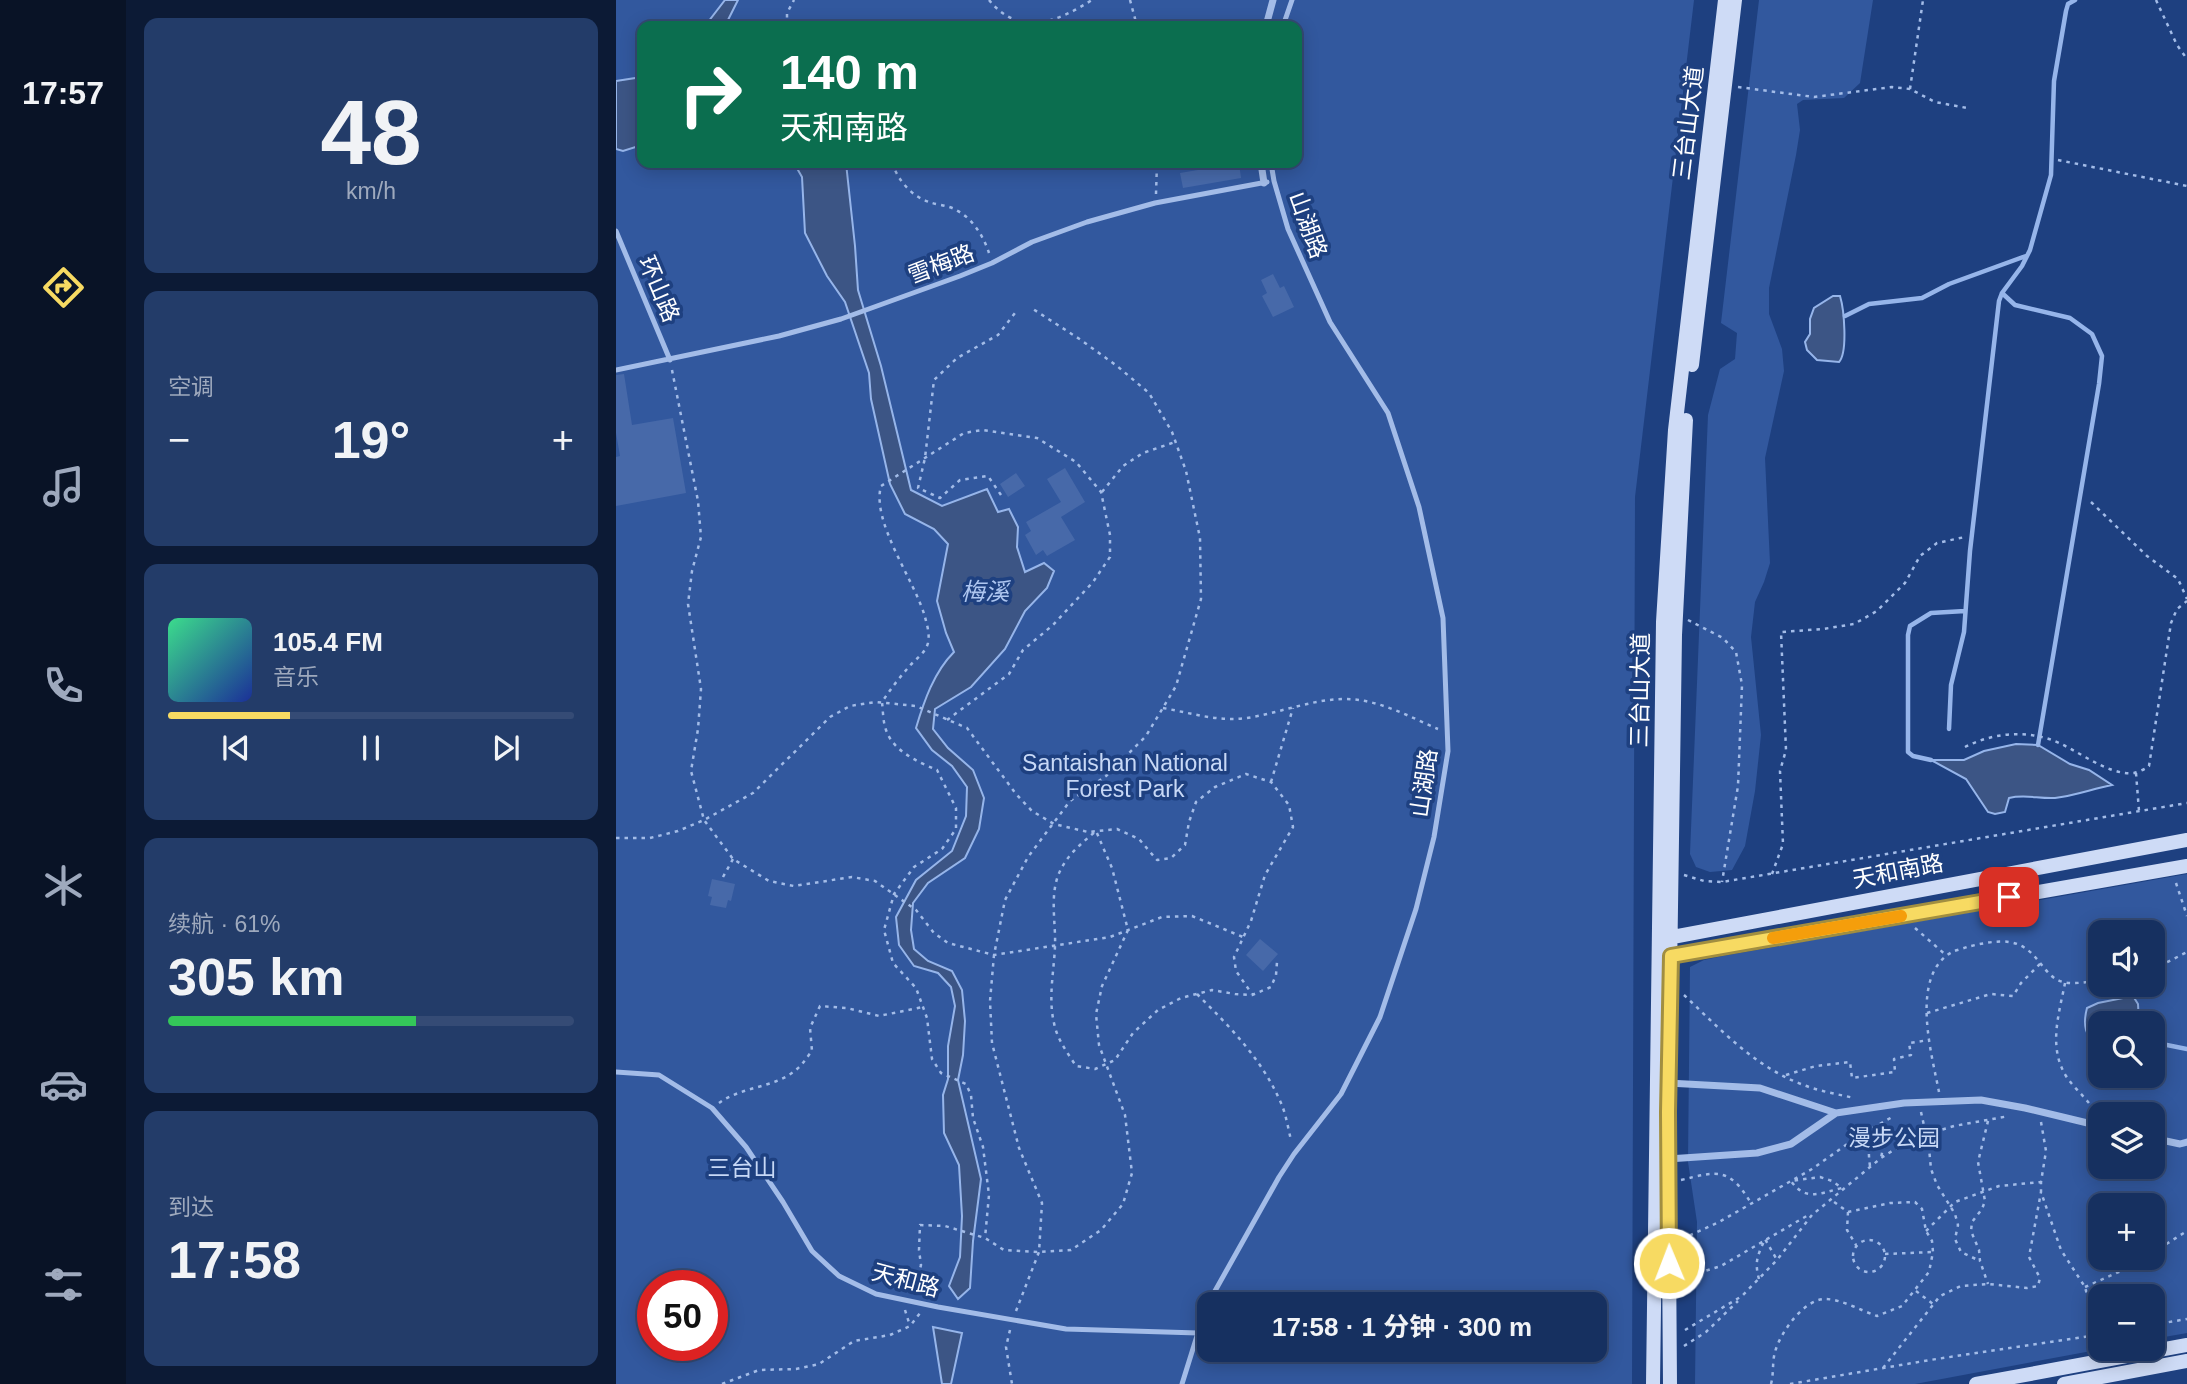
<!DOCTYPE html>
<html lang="zh">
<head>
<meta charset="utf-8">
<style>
	body { margin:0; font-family:Arial,"Noto Sans SC",sans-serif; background:#233c69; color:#f1f3f6; height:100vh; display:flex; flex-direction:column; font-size:26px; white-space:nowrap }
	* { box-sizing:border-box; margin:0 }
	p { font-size:23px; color:#9ea9bd }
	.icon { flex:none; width:38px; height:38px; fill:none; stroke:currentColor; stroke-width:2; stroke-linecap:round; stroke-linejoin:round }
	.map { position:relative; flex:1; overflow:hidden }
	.side { display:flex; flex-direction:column; gap:18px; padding:18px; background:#0c1a35; width:490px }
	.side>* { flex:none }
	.top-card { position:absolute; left:21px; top:21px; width:665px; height:147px; border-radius:14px; box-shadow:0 4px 18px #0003,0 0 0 2px #354b75; background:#0b6e4f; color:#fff; overflow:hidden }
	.controls { position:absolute; left:1472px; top:920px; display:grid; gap:14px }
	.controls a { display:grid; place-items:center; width:77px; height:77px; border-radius:14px; background:#163060; box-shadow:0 4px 18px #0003,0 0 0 2px #354b75; font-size:35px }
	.speed { position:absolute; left:21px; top:1270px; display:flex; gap:14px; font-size:35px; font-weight:700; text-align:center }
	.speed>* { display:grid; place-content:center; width:91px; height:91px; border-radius:50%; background:#163060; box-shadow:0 4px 18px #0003,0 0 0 2px #354b75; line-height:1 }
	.speed .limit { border:10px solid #d22; background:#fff; color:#111 }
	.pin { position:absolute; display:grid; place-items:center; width:60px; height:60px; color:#fff; margin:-30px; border-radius:14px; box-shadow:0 4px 10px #0006 }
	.me { position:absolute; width:77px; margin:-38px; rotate:359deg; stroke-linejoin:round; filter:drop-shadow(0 0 5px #0008) }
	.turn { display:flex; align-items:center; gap:24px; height:147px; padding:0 28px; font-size:32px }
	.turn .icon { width:91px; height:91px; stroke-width:2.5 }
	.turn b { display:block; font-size:49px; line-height:60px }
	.big { font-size:52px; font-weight:700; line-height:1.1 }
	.side .card { flex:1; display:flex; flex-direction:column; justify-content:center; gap:10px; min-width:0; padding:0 24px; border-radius:14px; background:#233c69 }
	.side .dial { align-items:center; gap:0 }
	.dial b { font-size:91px; line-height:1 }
	.song { display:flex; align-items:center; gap:21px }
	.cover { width:84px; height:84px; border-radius:10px; background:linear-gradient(135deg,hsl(150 70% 55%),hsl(230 70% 35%)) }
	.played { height:7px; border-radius:4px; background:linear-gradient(90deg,#f7da62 30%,#354b75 30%) }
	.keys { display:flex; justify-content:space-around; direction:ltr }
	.heat { display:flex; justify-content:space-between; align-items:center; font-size:38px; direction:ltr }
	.charge { height:10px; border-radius:5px; background:linear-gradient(90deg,#34c759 61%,#354b75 0) }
	.trip { position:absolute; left:581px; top:1292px; width:410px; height:70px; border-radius:14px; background:#163060; box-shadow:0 4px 18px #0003,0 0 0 2px #354b75; font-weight:700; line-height:70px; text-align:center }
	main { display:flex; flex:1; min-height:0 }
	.menu { display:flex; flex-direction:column; width:126px; justify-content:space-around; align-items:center; background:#091326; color:#9ea9bd }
	.menu .icon { width:49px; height:49px }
	.menu .selected { color:#f7da62 }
	.menu b { font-size:32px; color:#f1f3f6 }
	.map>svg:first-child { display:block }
</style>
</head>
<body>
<main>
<nav class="menu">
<b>17:57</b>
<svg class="icon selected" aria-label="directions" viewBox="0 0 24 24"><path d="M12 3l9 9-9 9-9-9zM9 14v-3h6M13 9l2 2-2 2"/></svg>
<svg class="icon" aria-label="music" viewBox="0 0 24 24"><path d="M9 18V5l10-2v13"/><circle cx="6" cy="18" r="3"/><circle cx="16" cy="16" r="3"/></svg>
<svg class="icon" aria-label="phone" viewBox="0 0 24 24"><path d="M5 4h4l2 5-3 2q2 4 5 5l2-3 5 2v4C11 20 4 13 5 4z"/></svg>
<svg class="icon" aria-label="climate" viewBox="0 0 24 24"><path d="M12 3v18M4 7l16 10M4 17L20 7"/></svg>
<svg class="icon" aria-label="car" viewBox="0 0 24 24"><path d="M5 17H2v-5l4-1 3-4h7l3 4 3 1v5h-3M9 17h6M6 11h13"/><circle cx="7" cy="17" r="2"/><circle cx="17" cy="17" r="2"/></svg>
<svg class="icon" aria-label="filters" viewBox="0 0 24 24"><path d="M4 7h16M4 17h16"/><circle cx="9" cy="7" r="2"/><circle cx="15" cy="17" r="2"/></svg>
</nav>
<section class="side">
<div class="card dial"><b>48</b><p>km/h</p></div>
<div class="card"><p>空调</p>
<div class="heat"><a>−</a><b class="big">19°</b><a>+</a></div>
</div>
<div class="card">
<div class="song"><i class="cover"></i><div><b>105.4 FM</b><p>音乐</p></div></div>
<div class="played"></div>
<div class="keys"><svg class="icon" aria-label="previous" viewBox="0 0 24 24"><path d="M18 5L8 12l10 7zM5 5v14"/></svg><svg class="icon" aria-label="pause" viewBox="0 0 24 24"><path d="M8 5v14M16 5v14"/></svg><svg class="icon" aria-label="next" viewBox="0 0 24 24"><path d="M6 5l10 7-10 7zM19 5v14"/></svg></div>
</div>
<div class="card"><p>续航 · 61%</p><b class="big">305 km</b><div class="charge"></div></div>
<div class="card"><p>到达</p><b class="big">17:58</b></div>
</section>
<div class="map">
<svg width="1571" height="1384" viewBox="0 0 1571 1384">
	<rect width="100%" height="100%" fill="#1e4080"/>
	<path fill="#32589e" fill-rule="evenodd" d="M 0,0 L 1078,0 L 1019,497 L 1016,1384 L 0,1384 ZM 26,26 L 681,26 L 681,163 L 26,163 ZM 37,1286 L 96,1286 L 96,1346 L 37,1346 ZM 593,1304 L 978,1304 L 978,1349 L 593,1349 Z
		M 1143,0 L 1257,0 L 1244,83 L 1228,98 L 1187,100 L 1181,104 L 1184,130 L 1180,155 L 1153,288 L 1153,314 L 1166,349 L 1168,371 L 1149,458 L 1154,563 L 1148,582 L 1139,602 L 1135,637 L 1145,735 L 1139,791 L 1129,846 L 1116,870 L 1094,872 L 1080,867 L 1074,854 L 1092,415 L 1104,369 L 1119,359 L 1121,333 L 1105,323 Z
		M 1571,874 L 1571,1333 L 1537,1339 L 1536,1297 L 1484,1297 L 1484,1349 L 1486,1349 L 1299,1384 L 1079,1384 L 1081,1222 L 1072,1162 L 1074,967 L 1088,960 L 1107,956 ZM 1484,933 L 1536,933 L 1536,985 L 1484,985 ZM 1484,1024 L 1536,1024 L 1536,1076 L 1484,1076 ZM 1484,1115 L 1536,1115 L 1536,1167 L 1484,1167 ZM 1484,1206 L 1536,1206 L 1536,1258 L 1484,1258 Z"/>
	<path fill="#3c5585" stroke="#96b5ea" stroke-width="2" d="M 109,0 L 122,0 L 109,26 L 89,26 Z
		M 26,77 L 26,145 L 7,151 L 0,149 L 0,81 Z
		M 178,163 L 230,163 L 239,246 L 242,290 L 265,366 L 295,490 L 326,506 L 371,489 L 382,512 L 393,509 L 402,527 L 401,547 L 409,572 L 428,563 L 438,571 L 431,588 L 409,611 L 389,649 L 355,687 L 319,709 L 317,729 L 332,748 L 357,770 L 368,798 L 363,829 L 349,858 L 312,883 L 297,903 L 295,930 L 298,949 L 312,961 L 336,971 L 346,990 L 349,1021 L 347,1055 L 342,1080 L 365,1179 L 357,1241 L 354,1288 L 342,1299 L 333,1286 L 344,1257 L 346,1216 L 343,1165 L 328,1133 L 327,1095 L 332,1079 L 332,1046 L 339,1006 L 335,987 L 322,973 L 298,966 L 283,945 L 280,917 L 300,880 L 336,851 L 350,816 L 351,787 L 336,766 L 316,750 L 300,728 C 308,701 318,672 338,652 L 330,633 L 321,601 L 332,544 L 318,529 L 289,514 L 274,484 L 255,399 L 253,373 L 229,302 L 211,276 L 189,233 L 186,177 Z
		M 1217,296 L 1224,296 C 1228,309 1232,352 1223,362 L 1201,360 L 1191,350 L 1189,342 L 1194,334 L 1194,319 L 1198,308 Z
		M 1400,744 L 1422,745 L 1454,764 L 1473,770 L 1496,785 C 1476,789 1458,796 1439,798 C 1423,799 1409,794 1393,798 L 1389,812 L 1379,814 L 1372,812 L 1350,779 L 1315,760 L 1348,760 L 1368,751 Z
		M 1517,996 L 1522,1004 L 1523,1024 L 1484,1024 L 1484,1045 C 1468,1039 1467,1023 1471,1008 L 1482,1003 Z
		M 317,1327 L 346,1333 L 335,1384 L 326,1384 Z"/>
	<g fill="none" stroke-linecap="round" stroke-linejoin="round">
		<path stroke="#96b5ea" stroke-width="4.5" d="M 1386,293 L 1399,305 L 1454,318 L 1476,334 L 1486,356 L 1483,384 L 1422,745
			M 1229,316 L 1253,304 L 1306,298 L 1333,284 L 1410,256
			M 1333,729 L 1335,685 L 1348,632 L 1354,551 L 1383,301 L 1386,293 L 1406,266 L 1414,250 L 1435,175 L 1438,81 L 1450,11 L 1452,4 L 1459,0
			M 1315,760 L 1297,756 L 1292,752 L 1292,635 L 1294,626 L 1315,613 L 1349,611
			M 1536,1042 L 1571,1049"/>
	</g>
	<path fill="#4769a9" d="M 623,163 L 625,178 L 567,188 L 564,173 Z
		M 657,274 L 664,288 L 668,286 L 678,307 L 657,317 L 646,296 L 651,293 L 645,280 Z
		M 8,374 L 16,425 L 57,418 L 70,493 L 0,506 L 0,457 L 4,456 L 0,433 L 0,375 Z
		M 449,468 L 469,502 L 445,517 L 459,540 L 431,556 L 427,550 L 420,555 L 409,535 L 415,531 L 410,522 L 445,502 L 431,479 Z
		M 400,473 L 409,486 L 392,497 L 384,484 Z
		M 96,879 L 119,884 L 115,901 L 112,900 L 110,908 L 94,905 L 96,897 L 92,896 Z
		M 644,939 L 662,954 L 647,971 L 630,955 Z"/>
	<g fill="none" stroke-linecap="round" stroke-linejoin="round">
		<path stroke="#a3bce8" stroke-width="2.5" stroke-dasharray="3.5 5" stroke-linecap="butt" d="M 373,0 C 404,38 441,22 476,0
			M 514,0 L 521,26
			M 1540,0 L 1561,45 L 1571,59
			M 171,26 L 171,13 L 178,0
			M 1122,87 L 1198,97 L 1276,87 L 1294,89 L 1319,102 L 1351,108
			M 1294,89 L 1307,0
			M 1442,160 L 1571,186
			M 276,163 C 282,180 295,196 313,202 C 321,205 332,205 340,210 C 356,218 367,235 373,253
			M 540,194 L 541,163
			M 56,370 L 82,501 L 85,537 L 76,571 L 72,604 L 85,689 L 82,729 L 75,771 L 88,820 L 117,859 L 153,881 L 178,886 L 236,877 L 259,881 L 300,910 L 318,933 L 332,943 L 378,955 L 494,937 L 546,917 L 576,916 L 627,937
			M 486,492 L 507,466 L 527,453 L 559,442
			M 385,495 L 372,476 L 344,480 L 324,498 L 302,488 L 309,458 L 318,380 L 341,358 L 382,335 L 399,313
			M 1475,502 L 1531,556 L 1562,579 L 1571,599
			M 1072,620 L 1107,638 L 1120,652 L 1126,685 L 1122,786 L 1106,882
			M 547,708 C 575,713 602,722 631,718 C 663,713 694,700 726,699 C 760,698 792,716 822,729
			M 331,720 L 393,674 L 407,650 L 437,625 L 477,582 L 494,557 L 494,535 L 485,492 L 460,462 L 421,438 L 366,430 L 348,433 L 265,486 C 255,522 299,581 309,617 C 311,625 314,634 312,643 C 309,654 299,659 292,668 C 283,678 274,690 266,702 C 267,711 267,722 270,730 C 277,751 302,762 321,770 L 340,808 L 340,829 L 326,849 L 298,867 L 278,894 L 268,930 L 277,963 L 300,988 L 307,1007 L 311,1018 L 316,1059 L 325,1073 L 350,1084 L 355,1095 L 357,1118 L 367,1147 L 373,1195 L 369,1238
			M 1349,747 C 1375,734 1404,730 1433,739 C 1459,747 1490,776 1518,773 C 1523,772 1529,769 1533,766 L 1555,623 L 1561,609 L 1571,601
			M 1520,773 L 1523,811
			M 655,782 L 677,708
			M 0,838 L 34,838 L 62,831 L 88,820 L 137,793 L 214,717 L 234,706 L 260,702 L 300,706 L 351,728 L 400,794 L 416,811 L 438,824 L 472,832 L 501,829 L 523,839 L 541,860 L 555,858 L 569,845 L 573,822 L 580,802 L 599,787 L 630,774 L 655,782 L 673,805 L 677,827 L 649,875 L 635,921 L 618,957 L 620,971 L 636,994
			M 1156,874 L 1167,844 L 1164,771 L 1170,750 L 1165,632 L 1207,629 L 1238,624 L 1261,611 L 1289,583 L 1304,556 L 1321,543 L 1349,537
			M 1068,875 L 1088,881 L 1106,882 L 1571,803
			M 107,877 L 117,859
			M 1560,883 L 1571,916
			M 1299,928 L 1331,956
			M 1536,970 L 1571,952
			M 1449,983 C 1443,1014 1432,1047 1450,1076 C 1459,1090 1474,1100 1480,1115
			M 581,994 C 614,1027 646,1059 665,1103 C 670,1114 672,1128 675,1140
			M 1068,995 C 1104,1029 1138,1066 1185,1084 C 1202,1091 1221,1094 1238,1098
			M 1311,1013 L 1375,994 L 1397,996 L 1405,983 L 1425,963
			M 1170,1075 L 1200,1066 L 1234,1062 L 1236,1078 L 1279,1072 L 1278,1059 L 1295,1055 L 1293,1043 L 1313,1040
			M 1323,1092 C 1316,1055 1293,976 1336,952 C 1340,950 1346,949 1351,947 C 1363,944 1381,940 1393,942 C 1422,946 1426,977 1447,982 C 1458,985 1473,981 1484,981
			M 103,1103 C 126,1086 160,1088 181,1069 C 187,1064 191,1057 196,1051 L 194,1028 L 204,1006 L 231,1008 L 263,1016 L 307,1007
			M 1305,1112 L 1313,1148 L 1315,1169 L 1321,1185 L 1339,1214 L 1342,1225 L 1339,1239 L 1345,1252 L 1364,1261
			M 1372,1121 L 1362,1162 L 1369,1201 L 1366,1209 L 1356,1222 L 1355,1231 L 1363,1250 L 1364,1261 L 1372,1284
			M 1425,1122 L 1430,1151 L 1425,1182 L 1425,1192 L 1445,1250 L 1469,1287 L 1484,1344
			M 1254,1166 C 1251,1144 1254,1140 1266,1123 L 1268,1143 L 1265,1158
			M 1204,1177 L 1216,1181 L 1226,1188 C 1204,1193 1190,1202 1175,1181 Z
			M 1065,1180 C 1102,1171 1113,1167 1135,1203
			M 1232,1212 L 1231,1230 L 1240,1245
			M 1310,1231 L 1339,1202 L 1383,1186 L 1425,1182
			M 1066,1239 L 1103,1222 L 1196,1169 L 1244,1135 L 1278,1116
			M1237 1256a16 16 0 1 1 32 0a16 16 0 1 1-32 0Z
			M 1536,1253 L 1571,1231
			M 1269,1254 L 1317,1252
			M 1066,1278 L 1105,1266 L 1194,1214
			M 1143,1279 C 1138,1261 1142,1255 1149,1239 L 1161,1260
			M 1469,1287 L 1514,1267 L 1528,1258
			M 1300,1291 L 1317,1304
			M 298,1292 L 305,1265 L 303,1250 L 304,1225 L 329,1226 L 369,1238 L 388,1250 L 423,1252 L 455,1250 L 485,1230 L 507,1204 L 516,1173 L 509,1115 L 483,1045 L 480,1014 L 486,986 L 512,930 L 496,868 L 480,831 C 466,843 452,854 444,871 C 433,894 440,923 439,946 C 438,971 432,998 438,1023 C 441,1039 451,1052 460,1066 L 479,1069 L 499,1060 L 517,1033 L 542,1010 L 565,998 L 596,990 L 619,994 L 636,995 L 655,987 L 660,975 L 661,962
			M 289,1310 L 294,1326
			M 400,1311 L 423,1252 L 426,1203 L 403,1148 L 376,1043 L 374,1001 L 378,955 L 389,900 L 412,857 L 454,801 L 490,776 L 530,736 L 560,686 L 585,599 L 584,538 L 570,471 L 556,432 L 533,393 L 501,366 L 465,340 L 417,309
			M 1536,1325 L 1571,1319
			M 394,1330 L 390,1347 L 396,1384
			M 1069,1330 L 1126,1296 L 1161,1260 L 1196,1215 L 1265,1158 L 1295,1139 L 1338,1126 L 1393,1116
			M 1068,1346 L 1090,1332 L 1122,1301
			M 1267,1368 L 1324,1296 L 1345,1286 L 1372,1284 L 1411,1288 L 1422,1286 L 1424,1278 L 1413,1257 L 1425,1192
			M 106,1384 L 143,1370 L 180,1369 L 203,1364 L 238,1341 L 274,1335 L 294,1326 L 304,1313
			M 1155,1384 C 1158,1373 1156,1362 1159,1352 C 1164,1333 1188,1299 1209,1299 C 1225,1299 1246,1311 1261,1316 L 1286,1306 L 1313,1272 L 1317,1252 L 1316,1241 L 1310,1231 L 1306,1209 L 1299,1202 L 1274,1203 L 1232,1212 L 1214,1199
			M 1174,1384 L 1314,1360 L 1481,1335"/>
		<path stroke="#a3bce8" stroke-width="5" d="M 667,26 L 676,0
			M 0,231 L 54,360
			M 0,370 L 163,336 L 225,319 L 344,276 L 376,263 L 416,242 L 471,222 L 539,203 L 651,182
			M 0,1072 L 43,1075 L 96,1108 L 130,1147 L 167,1202 L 196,1251 L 223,1276 L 260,1294 L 322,1307 L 450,1329 L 582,1333
			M 566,1384 L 590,1307 L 663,1177 L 678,1154 L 725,1094 L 764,1017 L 800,909 L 818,837 L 832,751 L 827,618 L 803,507 L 772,413 L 714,322 L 672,229 L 658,181 L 655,163"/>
		<path stroke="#a3bce8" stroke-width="7" d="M 650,26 L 657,0
			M 645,163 L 648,183
			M 1052,1083 L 1144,1088 L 1220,1113
			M 1536,1138 L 1564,1144 L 1571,1142
			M 1052,1159 L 1141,1153 L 1175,1144 L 1220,1113 L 1288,1103 L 1365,1100 L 1409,1108 L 1484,1126"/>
		<path stroke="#cedbf6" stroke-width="14" d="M 1076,365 L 1119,0
			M 1046,939 L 1571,840
			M 1047,958 L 1571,866
			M 1037,1384 L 1047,622 L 1059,430 L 1109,0
			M 1054,1384 L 1052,1112 L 1059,635 L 1070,420
			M 1360,1384 L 1571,1345
			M 1448,1384 L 1571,1361"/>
	</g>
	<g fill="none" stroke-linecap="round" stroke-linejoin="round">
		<g stroke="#a18e40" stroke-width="18">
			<path id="route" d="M 1053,1263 L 1052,1112 L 1055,956 L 1393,897"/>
		</g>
		<use href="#route" stroke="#f7da62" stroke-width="12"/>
		<path stroke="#f59e0b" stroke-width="12" d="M 1157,938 L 1285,916"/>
	</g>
	<g text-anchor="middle" stroke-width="7" stroke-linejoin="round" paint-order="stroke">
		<g font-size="23" fill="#fff" stroke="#1e4080">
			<text transform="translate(1072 123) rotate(-83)" y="8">三台山大道</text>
			<text transform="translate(692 225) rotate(70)" y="8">山湖路</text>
			<text transform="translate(325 264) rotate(-21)" y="8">雪梅路</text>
			<text transform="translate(43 289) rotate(67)" y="8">环山路</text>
			<text transform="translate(1024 690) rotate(-89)" y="8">三台山大道</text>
			<text transform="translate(808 783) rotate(-82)" y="8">山湖路</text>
			<text transform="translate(1282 871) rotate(-11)" y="8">天和南路</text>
			<text transform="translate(290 1280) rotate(15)" y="8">天和路</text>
		</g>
		<g font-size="23" fill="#c7d8f6" stroke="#1e4080">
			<text x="509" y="771">Santaishan National<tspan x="509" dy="26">Forest Park</tspan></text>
			<text x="1278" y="1146">漫步公园</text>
			<text x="126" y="1176">三台山</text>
		</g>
		<g font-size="24" font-style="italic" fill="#aec6f0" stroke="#1e4080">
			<text x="369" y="600">梅溪</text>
		</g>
	</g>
</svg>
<div class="controls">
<a><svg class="icon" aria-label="sound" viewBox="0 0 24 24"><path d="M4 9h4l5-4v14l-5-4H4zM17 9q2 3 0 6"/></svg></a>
<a><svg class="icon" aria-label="search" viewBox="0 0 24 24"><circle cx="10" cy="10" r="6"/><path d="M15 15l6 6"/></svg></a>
<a><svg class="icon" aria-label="layers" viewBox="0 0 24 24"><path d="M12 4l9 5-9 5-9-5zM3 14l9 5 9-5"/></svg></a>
<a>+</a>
<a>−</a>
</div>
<div class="speed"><div class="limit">50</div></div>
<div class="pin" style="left:1393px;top:897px;background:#d93025"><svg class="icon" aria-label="arrive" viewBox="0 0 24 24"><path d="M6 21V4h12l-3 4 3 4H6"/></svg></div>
<svg class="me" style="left:1053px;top:1263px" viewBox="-20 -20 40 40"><circle r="17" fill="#f7da62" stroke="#fff" stroke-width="3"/><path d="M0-11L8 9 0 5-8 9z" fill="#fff"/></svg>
<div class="trip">17:58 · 1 分钟 · 300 m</div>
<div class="top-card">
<div class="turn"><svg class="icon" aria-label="right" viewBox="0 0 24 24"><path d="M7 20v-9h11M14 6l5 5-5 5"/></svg><div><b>140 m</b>天和南路</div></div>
</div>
</div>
</main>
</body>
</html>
